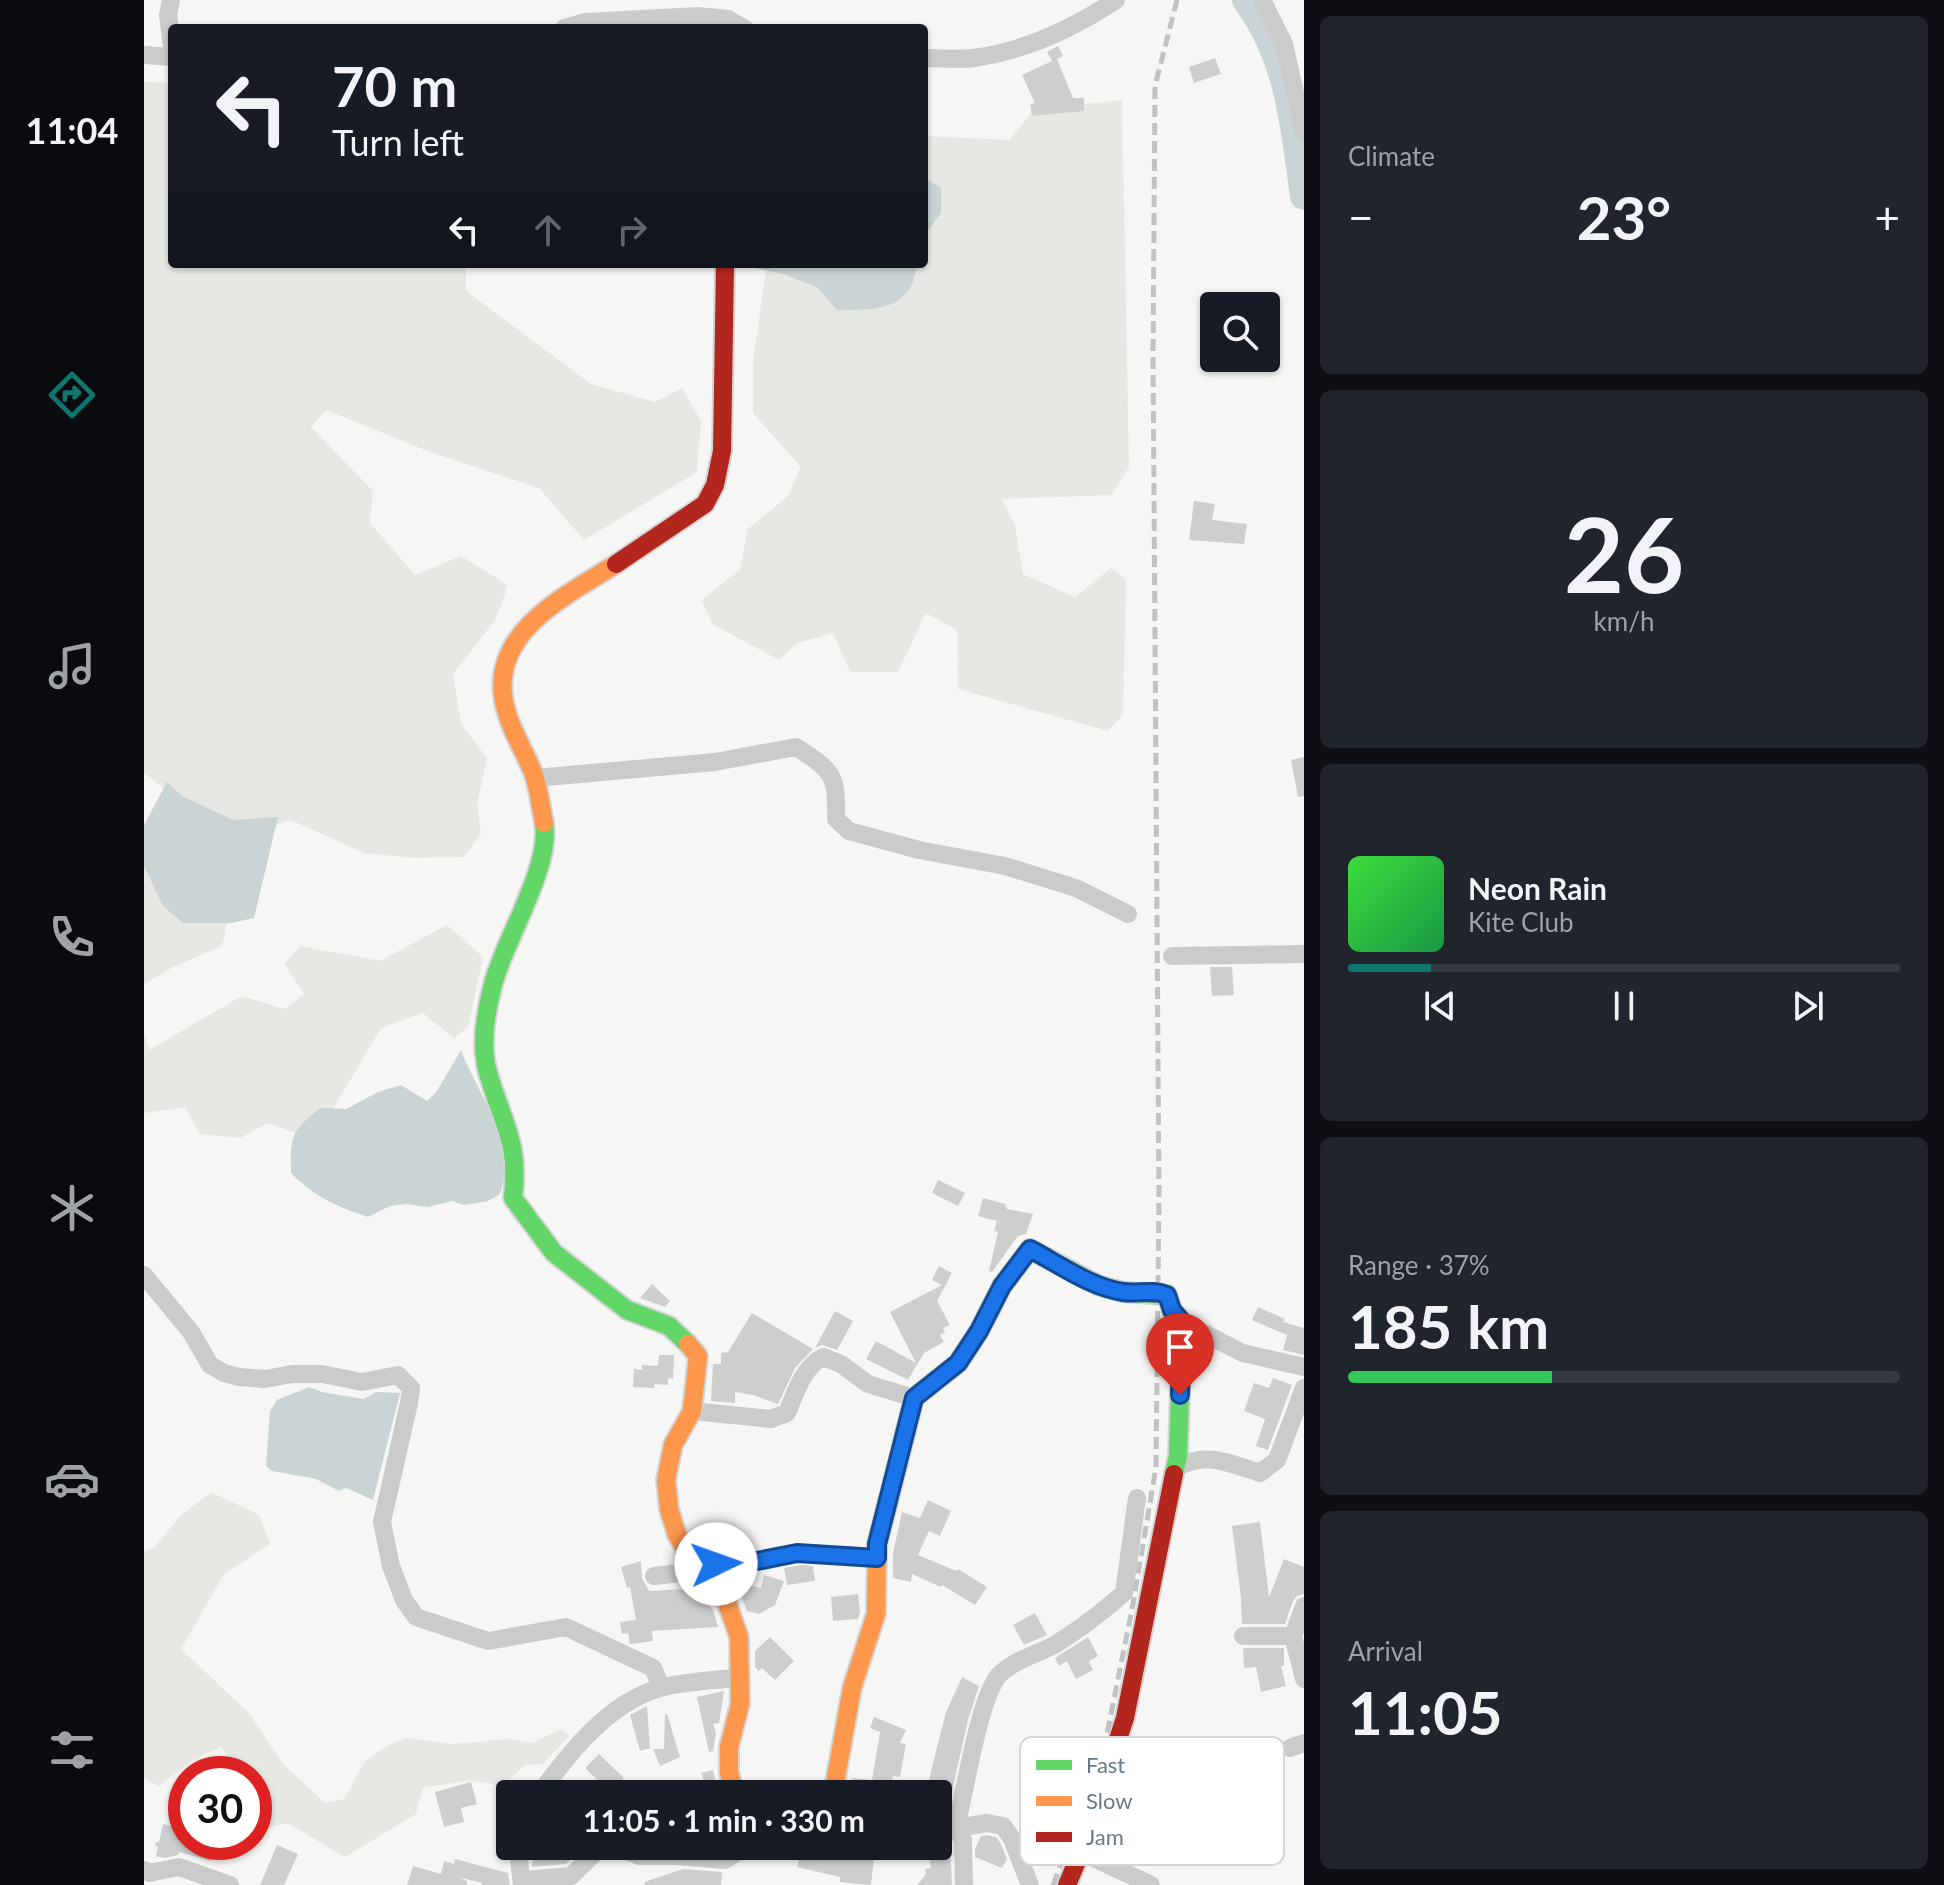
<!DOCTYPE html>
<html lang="en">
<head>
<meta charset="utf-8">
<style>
	body { margin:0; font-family:Lato,sans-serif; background:#20242c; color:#f1f3f6; height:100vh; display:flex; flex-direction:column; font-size:30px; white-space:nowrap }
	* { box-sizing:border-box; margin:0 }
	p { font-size:26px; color:#9ea1a6 }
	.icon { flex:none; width:44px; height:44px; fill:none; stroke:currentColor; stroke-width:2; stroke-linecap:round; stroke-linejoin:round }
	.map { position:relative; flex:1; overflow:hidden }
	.sheet { display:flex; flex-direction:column; gap:16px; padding:16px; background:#0d0f14; width:640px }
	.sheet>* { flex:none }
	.hud { position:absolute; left:24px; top:24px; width:760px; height:244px; border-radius:8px; box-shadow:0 2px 6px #0004; background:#171b24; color:#f1f3f6; overflow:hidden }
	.controls { position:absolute; left:1056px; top:292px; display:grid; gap:16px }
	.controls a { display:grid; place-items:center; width:80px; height:80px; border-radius:8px; background:#171b24; box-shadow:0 2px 6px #0004; font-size:40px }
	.speed { position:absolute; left:24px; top:1756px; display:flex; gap:16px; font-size:40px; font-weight:700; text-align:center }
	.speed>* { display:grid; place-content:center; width:104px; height:104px; border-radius:50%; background:#171b24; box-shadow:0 2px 6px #0004; line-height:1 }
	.speed .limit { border:12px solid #d22; background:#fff; color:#111 }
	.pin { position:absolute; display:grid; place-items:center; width:68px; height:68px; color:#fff; margin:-82px -34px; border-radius:50% 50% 50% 0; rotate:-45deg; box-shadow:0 0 8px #0007 }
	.pin .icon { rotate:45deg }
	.me { position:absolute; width:88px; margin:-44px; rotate:87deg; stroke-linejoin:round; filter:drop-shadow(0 0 6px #0008) }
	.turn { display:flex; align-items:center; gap:28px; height:168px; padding:0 32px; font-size:36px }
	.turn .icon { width:104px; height:104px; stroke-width:2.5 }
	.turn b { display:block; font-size:56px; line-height:68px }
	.lanes { display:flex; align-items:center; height:76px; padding:0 32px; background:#0003; justify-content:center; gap:40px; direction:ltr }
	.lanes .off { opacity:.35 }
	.big { font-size:60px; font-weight:700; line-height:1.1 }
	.sheet .widget { flex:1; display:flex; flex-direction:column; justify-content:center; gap:12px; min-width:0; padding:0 28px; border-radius:12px; background:#20242c }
	.sheet .dial { align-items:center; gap:0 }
	.dial b { font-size:104px; line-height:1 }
	.song { display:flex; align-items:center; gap:24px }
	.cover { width:96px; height:96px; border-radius:12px; background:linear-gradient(135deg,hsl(120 70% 55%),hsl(140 70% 35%)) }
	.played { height:8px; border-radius:4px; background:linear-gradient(90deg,#0f766e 15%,#363941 15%) }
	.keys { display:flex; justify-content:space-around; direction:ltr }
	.heat { display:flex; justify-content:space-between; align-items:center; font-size:44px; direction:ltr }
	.charge { height:12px; border-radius:6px; background:linear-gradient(90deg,#34c759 37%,#363941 0) }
	.trip { position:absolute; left:352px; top:1780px; width:456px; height:80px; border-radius:8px; background:#171b24; box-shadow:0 2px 6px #0004; font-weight:700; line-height:80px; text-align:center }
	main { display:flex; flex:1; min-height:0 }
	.menu { display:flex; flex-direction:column; width:144px; justify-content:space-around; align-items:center; background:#090b0e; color:#9ea1a6 }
	.menu .icon { width:56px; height:56px }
	.menu .selected { color:#0f766e }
	.menu b { font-size:36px; color:#f1f3f6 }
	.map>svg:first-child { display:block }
</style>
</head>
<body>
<main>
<nav class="menu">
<b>11:04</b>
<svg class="icon selected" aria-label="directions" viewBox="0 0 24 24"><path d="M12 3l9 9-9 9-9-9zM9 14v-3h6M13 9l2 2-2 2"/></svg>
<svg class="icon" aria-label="music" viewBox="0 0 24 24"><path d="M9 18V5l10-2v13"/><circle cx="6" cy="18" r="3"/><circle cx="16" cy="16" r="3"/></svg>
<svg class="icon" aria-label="phone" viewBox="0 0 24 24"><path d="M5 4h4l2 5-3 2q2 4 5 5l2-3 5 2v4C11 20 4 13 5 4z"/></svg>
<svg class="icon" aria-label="climate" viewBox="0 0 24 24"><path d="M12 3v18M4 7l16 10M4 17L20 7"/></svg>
<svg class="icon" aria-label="car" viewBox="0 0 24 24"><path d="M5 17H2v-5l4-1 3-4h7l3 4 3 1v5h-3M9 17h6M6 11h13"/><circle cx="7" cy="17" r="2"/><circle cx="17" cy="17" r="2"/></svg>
<svg class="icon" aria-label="filters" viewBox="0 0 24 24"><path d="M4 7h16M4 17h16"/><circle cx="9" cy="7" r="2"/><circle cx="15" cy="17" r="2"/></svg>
</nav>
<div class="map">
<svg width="1160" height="1885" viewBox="0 0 1160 1885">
	<rect width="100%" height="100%" fill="#f6f6f5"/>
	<path fill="#e6e8e3" d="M 0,82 L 28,83 L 28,264 L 322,264 L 322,291 L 447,384 L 511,402 L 538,388 L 557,421 L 553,472 L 440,540 L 395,488 L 286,452 L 182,410 L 167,427 L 229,491 L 226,523 L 271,575 L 317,556 L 364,585 L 352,619 L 309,674 L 317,724 L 343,758 L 333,804 L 337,834 L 320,857 L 269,858 L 220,853 L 147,820 L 112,831 L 69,828 L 0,773 Z
		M 978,100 L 985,467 L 968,495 L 858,499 L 871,525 L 879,574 L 931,597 L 967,568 L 982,579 L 979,715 L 964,731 L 814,689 L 813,630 L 782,613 L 754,672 L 706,672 L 689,633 L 653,643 L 635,660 L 568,624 L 558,600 L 596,569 L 604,529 L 643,497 L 657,467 L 609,413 L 609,362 L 623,264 L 780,264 L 780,136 L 865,140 L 890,110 Z
		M 0,849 L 89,893 L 78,946 L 29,967 L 0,984 Z
		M 303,925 L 339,957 L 324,1027 L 310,1038 L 279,1013 L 237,1028 L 186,1114 L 162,1137 L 124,1123 L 96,1138 L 56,1134 L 41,1107 L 0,1113 L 0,1033 L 5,1050 L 98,996 L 141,1009 L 160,994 L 140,963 L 157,946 L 236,961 Z
		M 67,1492 L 115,1515 L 126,1544 L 80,1574 L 37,1649 L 105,1713 L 139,1764 L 181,1803 L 200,1799 L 222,1760 L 248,1743 L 264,1738 L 309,1744 L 365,1739 L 388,1743 L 417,1729 L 425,1736 L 399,1764 L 381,1765 L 358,1786 L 327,1780 L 279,1788 L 272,1814 L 201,1857 L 144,1823 L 123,1828 L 110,1821 L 110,1774 L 99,1774 L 77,1747 L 50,1759 L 15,1786 L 0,1778 L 0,1551 L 11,1547 L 36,1516 Z"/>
	<path fill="#cad4d5" d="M 780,178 L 797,187 L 797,213 L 780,237 Z
		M 608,264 L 773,264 C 768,311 732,310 693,310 L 673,287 L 639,274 L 610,268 Z
		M 23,782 L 38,796 L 89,820 L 134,817 L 110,918 L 87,923 L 39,923 L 19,906 L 0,866 L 0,825 Z
		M 317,1050 C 335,1097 374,1143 356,1194 L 344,1201 L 320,1205 L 308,1201 L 284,1207 L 262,1204 L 246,1206 L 224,1217 C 194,1207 169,1196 147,1173 C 146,1135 148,1131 176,1108 L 202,1109 L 234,1092 L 257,1085 L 283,1101 L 293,1091 Z
		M 165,1387 L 178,1392 L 220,1399 L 232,1392 L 256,1393 L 229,1500 L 202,1488 L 195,1491 L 172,1479 L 128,1471 L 122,1466 L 126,1411 L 133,1400 Z"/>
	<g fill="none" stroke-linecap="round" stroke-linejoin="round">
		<path stroke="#cad4d5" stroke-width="28" d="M 1102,0 C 1146,60 1150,125 1160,196"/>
	</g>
	<path fill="#cdcfcf" d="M 914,46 L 919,56 L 913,59 L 929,98 L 940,98 L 940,111 L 888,116 L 886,104 L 891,103 L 878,75 L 908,61 L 903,52 Z
		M 1071,58 L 1077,74 L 1050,83 L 1045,67 Z
		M 1050,501 L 1071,504 L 1068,520 L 1103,524 L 1100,544 L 1045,540 Z
		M 1160,757 L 1160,796 L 1154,797 L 1147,760 Z
		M 1066,967 L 1088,967 L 1090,995 L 1068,996 Z
		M 794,1180 L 821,1193 L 814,1206 L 788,1193 Z
		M 839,1198 L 861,1204 L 863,1209 L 889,1214 L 882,1234 L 874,1236 L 848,1272 L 845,1271 L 854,1232 L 850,1231 L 853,1221 L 834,1216 Z
		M 795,1266 L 808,1273 L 793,1301 L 806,1325 L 799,1328 L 801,1332 L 796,1335 L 800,1342 L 780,1353 L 764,1380 L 722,1359 L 732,1341 L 772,1363 L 746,1312 L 798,1285 L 788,1280 Z
		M 508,1284 L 526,1301 L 521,1307 L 496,1298 Z
		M 1114,1307 L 1141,1319 L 1139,1322 L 1160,1328 L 1160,1355 L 1139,1350 L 1143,1335 L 1108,1320 Z
		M 691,1311 L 709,1321 L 693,1350 L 678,1345 L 671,1348 Z
		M 608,1313 L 669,1349 L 651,1368 L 634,1404 L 609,1395 L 591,1392 L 591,1403 L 567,1401 L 569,1364 L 577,1364 L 577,1353 L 584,1352 Z
		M 515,1355 L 530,1355 L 529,1379 L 524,1378 L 524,1385 L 510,1384 L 510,1388 L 489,1387 L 490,1369 L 498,1370 L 498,1365 L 514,1366 Z
		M 1129,1378 L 1148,1385 L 1124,1450 L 1112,1446 L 1121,1419 L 1100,1411 L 1110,1383 L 1125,1388 Z
		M 784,1500 L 807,1511 L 796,1536 L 785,1531 L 774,1555 L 812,1571 L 814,1569 L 843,1587 L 831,1605 L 798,1585 L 797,1587 L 768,1574 L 767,1582 L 749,1578 L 749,1553 L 758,1512 L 776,1518 Z
		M 1116,1522 L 1125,1597 L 1140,1559 L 1160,1567 L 1160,1594 L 1153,1596 L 1149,1601 L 1141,1624 L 1098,1624 L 1097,1598 L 1088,1526 Z
		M 497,1561 L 498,1578 L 505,1591 L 541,1589 L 542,1594 L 556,1593 L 569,1610 L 574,1627 L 508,1631 L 509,1641 L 486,1644 L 484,1633 L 478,1634 L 476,1622 L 492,1620 L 486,1587 L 483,1588 L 477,1567 Z
		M 658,1565 L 669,1566 L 671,1581 L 643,1585 L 640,1568 Z
		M 620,1575 L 640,1581 L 631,1605 L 615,1614 L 603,1611 L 597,1595 L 600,1584 L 617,1588 Z
		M 714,1594 L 716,1612 L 714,1619 L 689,1621 L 687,1597 Z
		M 891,1613 L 903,1635 L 880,1645 L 869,1625 Z
		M 626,1637 L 650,1661 L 631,1680 L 618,1668 L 615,1671 L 611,1667 L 611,1651 Z
		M 944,1637 L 954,1656 L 945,1661 L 949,1670 L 932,1679 L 923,1661 L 915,1666 L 911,1658 Z
		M 1099,1648 L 1140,1648 L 1140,1666 L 1137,1666 L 1142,1686 L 1117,1692 L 1112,1667 L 1100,1668 Z
		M 818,1677 L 835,1686 L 824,1720 L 802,1818 L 794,1819 L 794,1794 L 783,1794 L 787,1771 L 802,1712 Z
		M 580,1691 L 575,1723 L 569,1724 L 572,1733 L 569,1751 L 565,1752 L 553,1697 Z
		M 503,1706 L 506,1748 L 496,1751 L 486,1715 Z
		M 521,1714 L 523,1714 L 536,1757 L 516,1766 L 509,1749 L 520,1749 Z
		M 730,1717 L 762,1730 L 756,1743 L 762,1744 L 756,1777 L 749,1776 L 747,1794 L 705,1794 L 708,1778 L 728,1780 L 736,1732 L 726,1728 Z
		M 455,1754 L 480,1778 L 466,1792 L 441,1768 Z
		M 569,1770 L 574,1794 L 539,1794 L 539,1790 L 561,1784 L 557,1773 Z
		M 327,1782 L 333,1804 L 317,1808 L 320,1822 L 300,1827 L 291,1792 Z
		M 19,1824 L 40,1829 L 37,1842 L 72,1842 L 67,1861 L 35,1852 L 34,1855 L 20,1858 L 12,1856 L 14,1847 L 11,1846 L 12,1842 L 15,1842 Z
		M 843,1835 L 852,1837 L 857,1844 L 863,1859 L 858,1868 L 831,1857 L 831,1849 L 837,1836 Z
		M 806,1841 L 808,1885 L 773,1885 L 782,1874 L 781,1869 L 787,1868 L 784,1846 L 794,1846 L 794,1843 Z
		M 133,1845 L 154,1854 L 140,1885 L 116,1885 Z
		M 390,1846 L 415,1851 L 415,1846 L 437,1846 L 438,1849 L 422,1864 L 388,1867 Z
		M 658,1846 L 701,1854 L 701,1846 L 731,1849 L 727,1885 L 696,1882 L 696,1877 L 653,1867 Z
		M 311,1859 L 364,1873 L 366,1885 L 337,1885 L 338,1883 L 314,1877 L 323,1881 L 323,1885 L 263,1885 L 269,1866 L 297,1874 L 300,1861 L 310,1864 Z
		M 539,1869 L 578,1872 L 577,1885 L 501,1885 L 500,1882 Z"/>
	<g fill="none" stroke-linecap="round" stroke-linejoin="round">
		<g stroke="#d2d3d4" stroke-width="22">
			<path id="fast" d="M 400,823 C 408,869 356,946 347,993 C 341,1017 337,1048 344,1073 C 358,1122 376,1143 369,1198 L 410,1253 L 483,1310 L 525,1326 L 544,1344
				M 749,1482 L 770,1398 L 814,1363 L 835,1331 L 858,1286 L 886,1249 L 954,1285 L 979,1292 L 1023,1295 L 1028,1310 L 1038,1322 L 1034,1456 L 1030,1474"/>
		</g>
		<g stroke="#d2d3d4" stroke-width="22">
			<path id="slow" d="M 400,823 C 397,808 395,790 390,775 C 380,749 362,723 359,695 C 351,629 425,594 472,564
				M 544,1344 L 554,1356 L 548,1411 L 529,1445 L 522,1480 L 525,1509 L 533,1535 L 546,1557 L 555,1564 L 583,1603 L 595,1637 L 596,1704 L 585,1747 L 585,1772 L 590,1794
				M 689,1794 L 708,1688 L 732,1614 L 733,1544 L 749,1482"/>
		</g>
		<g stroke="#d2d3d4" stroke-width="22">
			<path id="jam" d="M 472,564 L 561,504 L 571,485 L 578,451 L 581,264
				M 923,1885 L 937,1852 L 981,1718 L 1030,1474"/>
		</g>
		<path stroke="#cacccc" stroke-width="18" d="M 27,0 L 24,15 L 28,48
			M 1118,0 L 1140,44 L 1160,132
			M 420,28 L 442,22 L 554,16 L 584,19 L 600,28
			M 0,55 L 28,57
			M 780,58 C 796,58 814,60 830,58 C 880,51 930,28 972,0
			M 391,778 L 571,762 L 652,747 C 689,771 693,774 692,819 L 705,831 L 775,850 L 861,866 L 932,888 L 984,914
			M 1028,956 L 1160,954
			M 0,1275 L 47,1332 L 66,1365 L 80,1373 L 95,1377 L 121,1379 L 148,1374 L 178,1374 L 218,1382 L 254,1375 L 267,1388 L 265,1403 L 238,1522 L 247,1566 L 260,1600 L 272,1617 L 344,1641 L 422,1627 L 509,1668 L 517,1687
			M 1038,1322 L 1099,1353 L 1160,1367
			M 548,1411 L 627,1419 L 643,1413 C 651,1394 659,1367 679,1357 L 697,1364 L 724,1384 L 770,1398
			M 1032,1468 C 1062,1451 1085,1463 1116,1473 L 1133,1460 L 1160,1388
			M 510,1576 L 546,1572 L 555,1564 L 608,1562 L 653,1553 L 733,1558
			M 1160,1606 L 1149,1636 L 1160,1679
			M 1099,1636 L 1149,1636
			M 1146,1748 L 1160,1743
			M 395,1794 C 426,1752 464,1703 516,1688 C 541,1681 570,1681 597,1677
			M 794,1831 L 843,1823 L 859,1826 L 868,1839 L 886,1885
			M 378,1846 L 375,1860 L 378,1885
			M 937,1852 L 1007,1885
			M 0,1870 L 5,1873 L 35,1867 L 86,1885
			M 379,1880 L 427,1876 L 456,1848 L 473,1847 L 495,1856 L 532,1856 L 581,1860 L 603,1846
			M 820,1885 L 819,1840 L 812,1828 C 820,1796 836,1693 856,1674 C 872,1659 892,1655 910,1645 C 935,1630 958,1612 980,1593 L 993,1498"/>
		<use href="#fast" stroke="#63d668" stroke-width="18"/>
		<use href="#slow" stroke="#ff974d" stroke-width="18"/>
		<use href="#jam" stroke="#b3261e" stroke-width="18"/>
		<path stroke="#c0c2c3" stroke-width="5" stroke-dasharray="12 6" stroke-linecap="butt" d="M 909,1885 L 961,1744 L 989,1604 L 1012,1467 L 1015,1197 L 1009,357 L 1011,86 L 1033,0"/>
	</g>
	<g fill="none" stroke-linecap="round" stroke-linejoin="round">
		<g stroke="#114b97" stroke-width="20">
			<path id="route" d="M 572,1564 L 608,1562 L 653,1553 L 733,1558 L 733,1544 L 770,1398 L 814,1363 L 835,1331 L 858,1286 L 886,1249 C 915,1264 946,1287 979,1292 C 994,1294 1008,1289 1023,1295 L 1028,1310 L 1038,1322 L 1036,1395"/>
		</g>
		<use href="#route" stroke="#1a73e8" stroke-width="14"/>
	</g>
	<rect x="876" y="1737" width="264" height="128" rx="12" fill="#fff" stroke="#d1d7da" stroke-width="2"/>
	<rect x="892" y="1760" width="36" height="10" fill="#63d668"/>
	<rect x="892" y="1796" width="36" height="10" fill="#ff974d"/>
	<rect x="892" y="1832" width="36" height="10" fill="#b3261e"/>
	<g font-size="22" fill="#677984">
		<text x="942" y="1773">Fast</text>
		<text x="942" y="1809">Slow</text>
		<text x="942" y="1845">Jam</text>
	</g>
</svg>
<div class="controls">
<a><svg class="icon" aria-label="search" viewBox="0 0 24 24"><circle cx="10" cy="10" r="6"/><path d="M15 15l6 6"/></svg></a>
</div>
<div class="speed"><div class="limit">30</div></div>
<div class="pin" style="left:1036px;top:1395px;background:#d93025"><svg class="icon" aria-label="arrive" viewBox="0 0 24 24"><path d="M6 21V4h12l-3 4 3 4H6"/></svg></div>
<svg class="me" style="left:572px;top:1564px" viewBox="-20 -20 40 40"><circle r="19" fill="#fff"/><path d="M0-13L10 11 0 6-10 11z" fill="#1a73e8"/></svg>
<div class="trip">11:05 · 1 min · 330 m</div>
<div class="hud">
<div class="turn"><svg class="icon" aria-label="left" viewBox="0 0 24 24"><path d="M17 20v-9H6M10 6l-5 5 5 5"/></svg><div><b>70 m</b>Turn left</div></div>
<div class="lanes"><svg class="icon" aria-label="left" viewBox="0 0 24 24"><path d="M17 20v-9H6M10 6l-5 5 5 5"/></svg><svg class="icon off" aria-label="ahead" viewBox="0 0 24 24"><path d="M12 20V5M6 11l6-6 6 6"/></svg><svg class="icon off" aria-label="right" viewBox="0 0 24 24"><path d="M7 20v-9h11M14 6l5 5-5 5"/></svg></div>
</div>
</div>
<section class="sheet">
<div class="widget"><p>Climate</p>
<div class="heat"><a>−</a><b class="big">23°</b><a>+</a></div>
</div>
<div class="widget dial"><b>26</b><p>km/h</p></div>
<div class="widget">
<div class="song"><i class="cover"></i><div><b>Neon Rain</b><p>Kite Club</p></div></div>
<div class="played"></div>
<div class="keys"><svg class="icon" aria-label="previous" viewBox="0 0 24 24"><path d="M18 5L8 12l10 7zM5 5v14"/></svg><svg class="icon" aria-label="pause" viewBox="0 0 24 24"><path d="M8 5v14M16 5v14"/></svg><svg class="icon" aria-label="next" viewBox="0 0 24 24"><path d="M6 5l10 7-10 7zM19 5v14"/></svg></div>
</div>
<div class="widget"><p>Range · 37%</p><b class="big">185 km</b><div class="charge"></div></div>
<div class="widget"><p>Arrival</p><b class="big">11:05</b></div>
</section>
</main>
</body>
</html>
